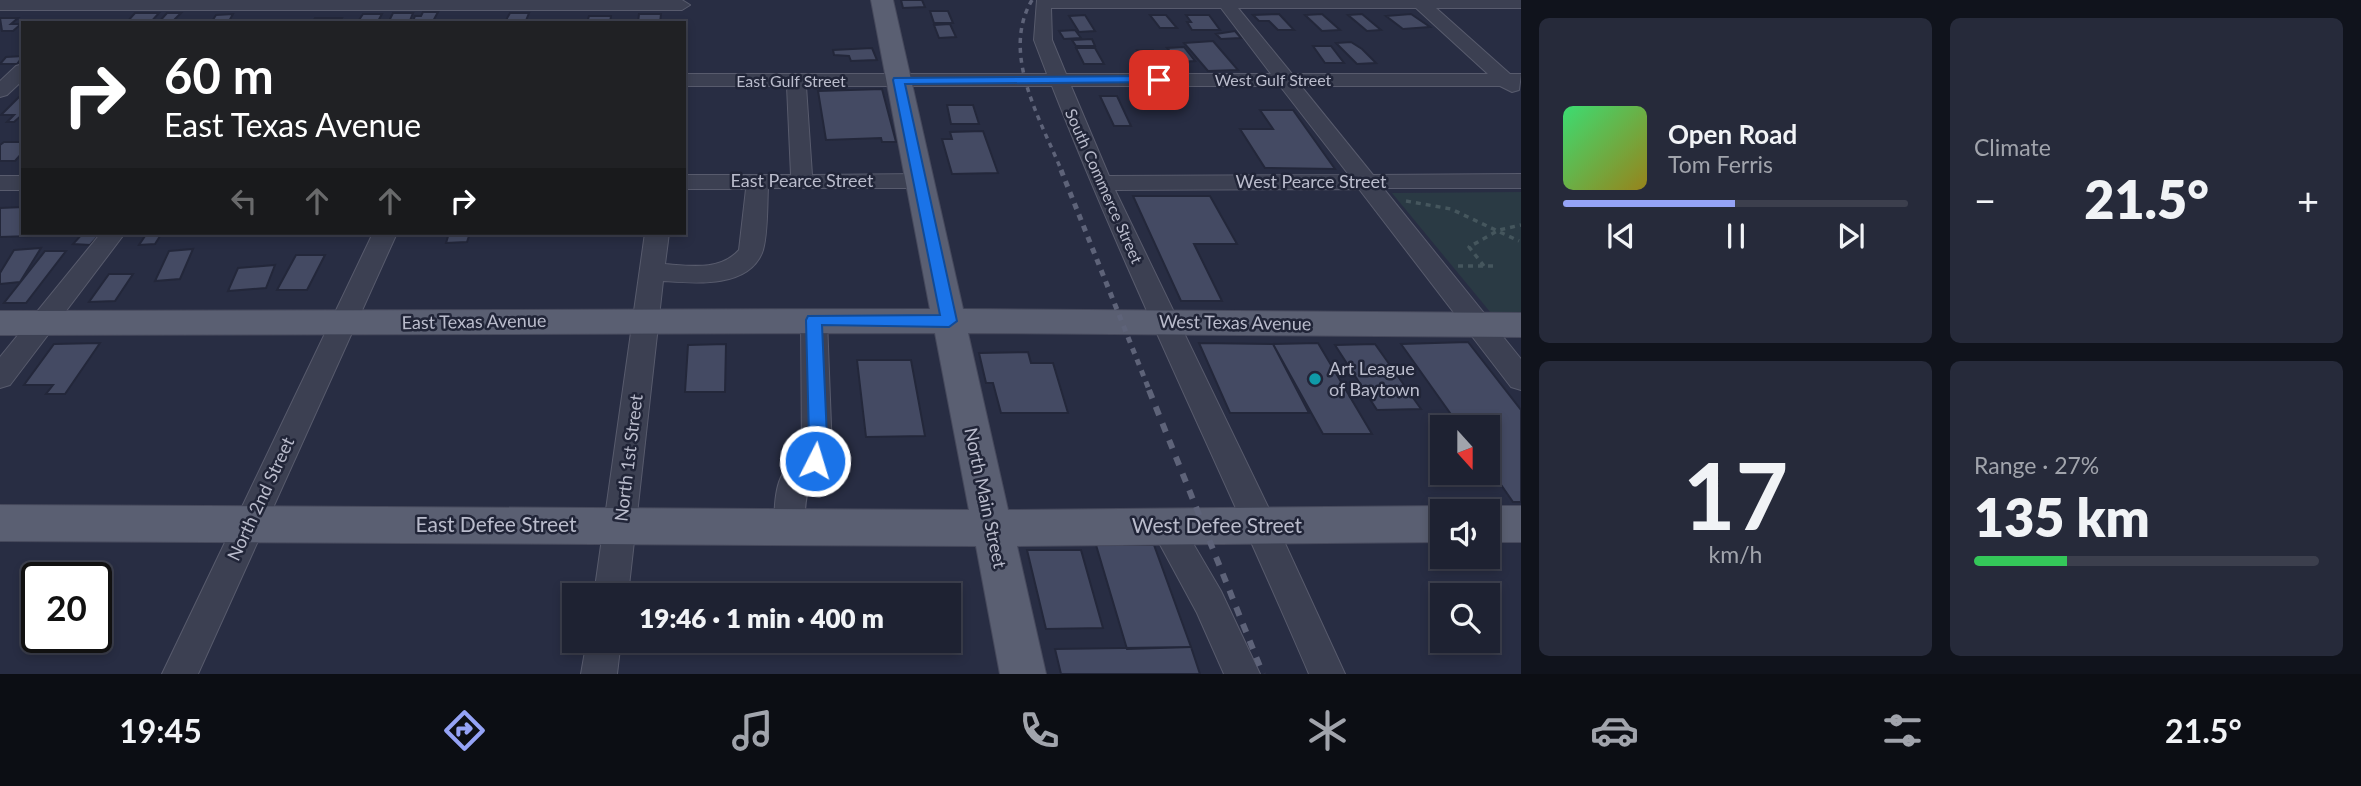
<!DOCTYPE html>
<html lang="en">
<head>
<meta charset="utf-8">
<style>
	body { margin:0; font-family:Lato,sans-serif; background:#262a3a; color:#f1f3f6; height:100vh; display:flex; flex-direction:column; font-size:26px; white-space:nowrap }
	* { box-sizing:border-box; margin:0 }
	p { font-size:23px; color:#a1a4ac }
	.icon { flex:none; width:38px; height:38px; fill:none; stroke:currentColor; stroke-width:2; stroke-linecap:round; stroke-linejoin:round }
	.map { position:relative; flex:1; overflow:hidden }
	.details { display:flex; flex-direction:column; gap:18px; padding:18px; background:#10131c; width:840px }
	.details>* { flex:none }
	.guide { position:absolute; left:21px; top:21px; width:665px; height:214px; border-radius:0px; box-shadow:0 4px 10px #0003,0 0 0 2px #3c3f4d; background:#202124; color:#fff; overflow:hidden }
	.needle { width:46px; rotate:159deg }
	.buttons { position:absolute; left:1430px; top:415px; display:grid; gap:14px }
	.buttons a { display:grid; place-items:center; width:70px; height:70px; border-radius:0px; background:#1e2232; box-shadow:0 4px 10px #0003,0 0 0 2px #3c3f4d; font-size:35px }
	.speed { position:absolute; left:21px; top:562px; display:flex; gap:14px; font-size:35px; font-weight:700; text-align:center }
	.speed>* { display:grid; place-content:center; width:91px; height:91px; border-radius:50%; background:#1e2232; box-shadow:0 4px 10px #0003,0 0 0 2px #3c3f4d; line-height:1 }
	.speed .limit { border:4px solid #111; border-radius:10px; background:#fff; color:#111 }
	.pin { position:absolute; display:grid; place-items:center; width:60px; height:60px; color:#fff; margin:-30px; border-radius:14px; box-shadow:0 4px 10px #0006 }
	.me { position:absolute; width:77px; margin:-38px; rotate:5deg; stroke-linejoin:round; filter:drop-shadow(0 0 5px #0008) }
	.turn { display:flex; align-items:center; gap:24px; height:147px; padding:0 28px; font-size:32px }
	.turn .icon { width:91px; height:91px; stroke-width:2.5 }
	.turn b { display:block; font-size:49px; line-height:60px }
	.lanes { display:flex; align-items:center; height:66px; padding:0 28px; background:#0003; justify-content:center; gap:35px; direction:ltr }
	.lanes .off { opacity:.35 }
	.big { font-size:52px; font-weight:800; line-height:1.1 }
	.details .widget { flex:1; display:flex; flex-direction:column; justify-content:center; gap:10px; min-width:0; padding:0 24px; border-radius:10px; background:#262a3a }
	.details .dial { align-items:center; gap:0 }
	.dial b { font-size:91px; line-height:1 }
	.song { display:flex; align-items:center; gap:21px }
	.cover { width:84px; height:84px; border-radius:10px; background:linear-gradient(135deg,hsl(140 70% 55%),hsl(50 70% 35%)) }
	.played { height:7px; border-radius:4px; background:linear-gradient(90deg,#95a3f6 50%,#3c3f4d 50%) }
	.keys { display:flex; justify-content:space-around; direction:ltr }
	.heat { display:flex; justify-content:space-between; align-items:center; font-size:38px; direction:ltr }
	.charge { height:10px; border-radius:5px; background:linear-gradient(90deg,#34c759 27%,#3c3f4d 0) }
	.details .tiles { flex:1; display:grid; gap:18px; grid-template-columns:repeat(2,1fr) }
	.trip { position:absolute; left:562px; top:583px; width:399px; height:70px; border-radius:0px; background:#1e2232; box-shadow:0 4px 10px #0003,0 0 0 2px #3c3f4d; font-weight:800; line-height:70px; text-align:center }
	.menu { display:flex; height:112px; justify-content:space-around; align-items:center; background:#0c0e14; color:#a1a4ac }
	.menu .icon { width:49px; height:49px }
	.menu .selected { color:#95a3f6 }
	.menu b { font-size:32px; color:#f1f3f6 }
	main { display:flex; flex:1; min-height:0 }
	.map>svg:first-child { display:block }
</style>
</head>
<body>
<main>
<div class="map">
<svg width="1521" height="674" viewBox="0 0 1521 674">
	<rect width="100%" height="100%" fill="#282d43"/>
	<path fill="#2a3a44" d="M 1521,192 L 1521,313 L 1491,313 L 1392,193 Z"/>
	<path fill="#444a63" stroke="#23273a" stroke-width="2" d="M 901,0 L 922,0 L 925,7 L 903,8 Z
		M 930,11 L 948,11 L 953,23 L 934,23 Z
		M 423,12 L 438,12 L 432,23 L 412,23 L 415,16 L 421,16 Z
		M 135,13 L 159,13 L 150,23 L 126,23 Z
		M 167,13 L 181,13 L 171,23 L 158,23 Z
		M 393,13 L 413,13 L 409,23 L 388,23 Z
		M 510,13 L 529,13 L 525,23 L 505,22 Z
		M 233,14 L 228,23 L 211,23 L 216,15 Z
		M 363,14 L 382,14 L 377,23 L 357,23 Z
		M 639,14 L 661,14 L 660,23 L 638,23 Z
		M 1279,14 L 1294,30 L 1278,30 L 1269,21 L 1259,21 L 1253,15 Z
		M 1322,14 L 1340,30 L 1322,31 L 1305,15 Z
		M 1362,14 L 1381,30 L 1367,31 L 1348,15 Z
		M 1411,14 L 1430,27 L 1403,29 L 1386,16 Z
		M 1085,15 L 1095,31 L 1079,32 L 1069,16 Z
		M 1150,15 L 1166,15 L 1177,28 L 1160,28 Z
		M 1186,15 L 1209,15 L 1220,30 L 1192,30 L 1187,22 L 1191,22 Z
		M 589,16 L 611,16 L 610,23 L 587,23 Z
		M 0,18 L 18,18 L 11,24 L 21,24 L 13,31 L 2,31 Z
		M 315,18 L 342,18 L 339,23 L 312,23 Z
		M 950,24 L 956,37 L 939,38 L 934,25 Z
		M 1075,30 L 1081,38 L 1064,39 L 1059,31 Z
		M 1235,31 L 1241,38 L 1221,39 L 1216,34 Z
		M 1092,39 L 1095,46 L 1076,46 L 1072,40 Z
		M 1213,41 L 1238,70 L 1208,71 L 1184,43 Z
		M 1351,42 L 1362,49 L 1376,63 L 1357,64 L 1336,43 Z
		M 1313,46 L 1331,46 L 1344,63 L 1325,63 Z
		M 1184,47 L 1195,61 L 1179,62 L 1167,48 Z
		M 872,48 L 877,60 L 851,61 L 849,56 L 834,55 L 833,50 Z
		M 1076,48 L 1095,48 L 1104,64 L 1084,64 Z
		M 1137,50 L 1153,50 L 1162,63 L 1145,63 Z
		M 23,56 L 17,64 L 0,64 L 6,57 Z
		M 882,89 L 896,142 L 882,142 L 881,138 L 826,140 L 818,91 Z
		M 1100,96 L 1117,96 L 1131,126 L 1114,126 Z
		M 19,97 L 23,97 L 23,114 L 14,122 L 7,122 L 14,115 L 1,115 Z
		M 947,105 L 973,105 L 979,124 L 951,124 Z
		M 1260,110 L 1293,110 L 1335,169 L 1265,168 L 1240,129 L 1273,129 Z
		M 983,131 L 998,173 L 952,174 L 942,139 L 952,139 L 950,132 Z
		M 4,142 L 23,142 L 23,152 L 15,161 L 0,161 L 0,145 Z
		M 1133,196 L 1210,196 L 1237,244 L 1194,244 L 1222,301 L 1181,301 Z
		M 23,207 L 23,233 L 34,233 L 32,236 L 0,237 L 0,208 Z
		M 83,233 L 101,233 L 90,245 L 73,244 Z
		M 147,233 L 162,233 L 155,244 L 139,245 Z
		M 449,233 L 470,233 L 467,242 L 446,243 Z
		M 41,248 L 20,282 L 0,284 L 0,273 L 14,250 Z
		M 193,249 L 180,279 L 155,281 L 169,251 Z
		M 45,251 L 66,251 L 26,303 L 4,303 Z
		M 296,255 L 325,255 L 307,290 L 277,290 Z
		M 275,265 L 266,288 L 228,291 L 238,268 Z
		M 109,274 L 133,274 L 115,301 L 89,302 Z
		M 1468,342 L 1521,410 L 1521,502 L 1513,502 L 1488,466 L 1488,427 L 1460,427 L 1401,344 Z
		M 100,343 L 65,394 L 46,394 L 53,385 L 24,385 L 54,344 Z
		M 1199,343 L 1273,344 L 1309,413 L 1230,413 Z
		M 1318,343 L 1372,434 L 1323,434 L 1273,344 Z
		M 726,344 L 725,392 L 685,392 L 688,345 Z
		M 1375,344 L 1421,409 L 1377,410 L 1335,345 Z
		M 1028,352 L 1031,363 L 1053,363 L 1068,413 L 1001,413 L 993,383 L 986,383 L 979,353 Z
		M 857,360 L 911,360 L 925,436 L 866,437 Z
		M 1096,545 L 1154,545 L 1191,647 L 1127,649 Z
		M 1027,550 L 1081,550 L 1103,628 L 1046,629 Z
		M 1191,647 L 1200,674 L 1061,674 L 1055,649 Z"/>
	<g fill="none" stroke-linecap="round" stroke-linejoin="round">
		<g stroke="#585b6d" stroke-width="2">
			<path id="minor" d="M 0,0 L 682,0 L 690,5 L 682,10 L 0,10 Z
				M 1037,0 L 1521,0 L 1521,8 L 1436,8 L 1510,74 L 1521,74 L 1519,90 L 1512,92 L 1500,86 L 1301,86 L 1373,175 L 1521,174 L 1521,188 L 1383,188 L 1521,359 L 1521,390 L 1511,387 L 1359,189 L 1115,190 L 1272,515 L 1345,674 L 1309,674 C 1225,477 1130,285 1052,86 L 806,86 L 812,175 L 920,174 L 928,176 L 931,181 L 928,186 L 920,188 L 768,188 C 767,206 768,238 762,253 C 747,289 693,283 663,281 L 628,595 L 594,595 L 645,233 L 669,233 L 665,264 C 691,266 720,271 739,250 L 746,189 L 684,189 L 684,175 L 791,175 L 787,86 L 684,86 L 684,74 L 1047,74 L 1034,40 ZM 1051,8 L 1221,8 L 1271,74 L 1066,74 L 1052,40 ZM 1238,8 L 1416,8 L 1488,74 L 1292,74 ZM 1071,86 L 1280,86 L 1349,175 L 1109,176 Z
				M 23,64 L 23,80 L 7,95 L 0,97 L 0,81 L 16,66 Z
				M 0,176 L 23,176 L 23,190 L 0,190 Z
				M 101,233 L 125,233 L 10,385 L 0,388 L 0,357 Z
				M 373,233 L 397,233 L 198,674 L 162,674 Z
				M 814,311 L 823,313 L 827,320 L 832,452 C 828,468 818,473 810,486 C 803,498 807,522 800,537 L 789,541 L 778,537 C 772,524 774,485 784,472 C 789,465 798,460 802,452 L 801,320 L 805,313 Z
				M 1166,512 L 1177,516 L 1221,591 L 1260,674 L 1224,674 L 1197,613 L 1150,526 L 1155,516 Z
				M 587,640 L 621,640 L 617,674 L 581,674 Z"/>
		</g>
		<g stroke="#46495c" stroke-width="2">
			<path id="major" d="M 871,0 L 893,0 L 963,309 L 1521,313 L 1521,337 L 968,333 L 1008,510 L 1442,506 L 1455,511 L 1442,511 L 1442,542 L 1017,546 L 1046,674 L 1000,674 L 976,546 L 0,541 L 0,505 L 969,510 L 935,333 L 0,335 L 0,311 L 930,309 Z
				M 1488,506 L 1521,506 L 1521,542 L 1488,542 L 1488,511 L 1475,511 Z"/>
		</g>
		<path stroke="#45565d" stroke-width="3.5" stroke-dasharray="5 5" stroke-linecap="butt" d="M 1406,201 L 1451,209 L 1519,241
			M 1458,266 L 1494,266
			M 1484,266 L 1469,247 L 1499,230 L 1521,225"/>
		<use href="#minor" fill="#3c4052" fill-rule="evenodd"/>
		<use href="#major" fill="#5a5f72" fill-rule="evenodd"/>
		<path stroke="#5e6379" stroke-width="3.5" stroke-dasharray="5 5" stroke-linecap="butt" d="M 1032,0 C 1000,54 1041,120 1062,172"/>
		<path stroke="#5e6379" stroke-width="5" stroke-dasharray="6 6" stroke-linecap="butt" d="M 1061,170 L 1150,392"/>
		<path stroke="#5e6379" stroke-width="6" stroke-dasharray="9 9" stroke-linecap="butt" d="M 1149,390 L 1263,674"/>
	</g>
	<path fill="#1a73e8" stroke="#114b97" stroke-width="2" d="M 1159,76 L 1163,77 L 1163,82 L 905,84 L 957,321 L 949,327 L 822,325 L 827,438 L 821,466 L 815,469 L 808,466 L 806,461 L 809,438 L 806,320 L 808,316 L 940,315 L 893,80 L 894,78 Z"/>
	<circle fill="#0f9aa8" stroke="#212538" stroke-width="2.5" cx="1315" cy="379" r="7"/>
	<g text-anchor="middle" stroke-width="5" stroke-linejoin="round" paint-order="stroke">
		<g font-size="16" fill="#babccc" stroke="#212538">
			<text x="1273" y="86">West Gulf Street</text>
			<text x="791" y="87">East Gulf Street</text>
			<text transform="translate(1104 186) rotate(66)" y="6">South Commerce Street</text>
		</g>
		<g font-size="18" fill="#babccc" stroke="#212538">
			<text x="802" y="187">East Pearce Street</text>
			<text x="1311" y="188">West Pearce Street</text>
			<text transform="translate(474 322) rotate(-1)" y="6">East Texas Avenue</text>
			<text transform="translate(1235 323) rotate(1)" y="6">West Texas Avenue</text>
			<text transform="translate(629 458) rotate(-83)" y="6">North 1st Street</text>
			<text transform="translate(985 498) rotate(78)" y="6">North Main Street</text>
			<text transform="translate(261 499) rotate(-65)" y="6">North 2nd Street</text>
		</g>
		<g font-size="18" fill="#babccc" stroke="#212538" text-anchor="start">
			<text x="1329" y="375">Art League<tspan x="1329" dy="21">of Baytown</tspan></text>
		</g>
		<g font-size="21" fill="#babccc" stroke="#212538">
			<text x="496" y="532">East Defee Street</text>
			<text x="1217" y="533">West Defee Street</text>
		</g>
	</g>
</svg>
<div class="buttons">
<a><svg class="needle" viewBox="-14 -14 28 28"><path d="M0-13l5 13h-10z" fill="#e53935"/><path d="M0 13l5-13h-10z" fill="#a1a4ac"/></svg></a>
<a><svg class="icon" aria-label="sound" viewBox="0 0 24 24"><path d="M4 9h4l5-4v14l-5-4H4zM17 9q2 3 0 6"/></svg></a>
<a><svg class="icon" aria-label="search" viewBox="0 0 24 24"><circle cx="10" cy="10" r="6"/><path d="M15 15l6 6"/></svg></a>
</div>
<div class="speed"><div class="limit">20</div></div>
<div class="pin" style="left:1159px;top:80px;background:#d93025"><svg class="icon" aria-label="arrive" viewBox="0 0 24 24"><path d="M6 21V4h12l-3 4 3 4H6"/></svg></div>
<svg class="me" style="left:815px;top:461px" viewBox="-20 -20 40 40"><circle r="17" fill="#1a73e8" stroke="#fff" stroke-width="3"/><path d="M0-11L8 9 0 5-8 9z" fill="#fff"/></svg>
<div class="trip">19:46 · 1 min · 400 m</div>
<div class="guide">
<div class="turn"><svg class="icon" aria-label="right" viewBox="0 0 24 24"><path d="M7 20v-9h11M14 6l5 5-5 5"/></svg><div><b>60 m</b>East Texas Avenue</div></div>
<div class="lanes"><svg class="icon off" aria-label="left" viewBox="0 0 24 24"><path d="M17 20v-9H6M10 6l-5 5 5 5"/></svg><svg class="icon off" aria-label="ahead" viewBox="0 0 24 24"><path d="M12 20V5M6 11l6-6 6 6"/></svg><svg class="icon off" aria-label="ahead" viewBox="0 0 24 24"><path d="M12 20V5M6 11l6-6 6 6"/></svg><svg class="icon" aria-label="right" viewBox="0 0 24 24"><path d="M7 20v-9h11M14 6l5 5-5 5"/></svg></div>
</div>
</div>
<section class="details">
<div class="tiles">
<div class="widget">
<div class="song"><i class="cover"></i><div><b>Open Road</b><p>Tom Ferris</p></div></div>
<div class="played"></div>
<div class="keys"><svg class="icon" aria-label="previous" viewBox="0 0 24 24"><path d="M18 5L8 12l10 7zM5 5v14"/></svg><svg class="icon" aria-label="pause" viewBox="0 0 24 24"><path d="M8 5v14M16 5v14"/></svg><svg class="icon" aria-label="next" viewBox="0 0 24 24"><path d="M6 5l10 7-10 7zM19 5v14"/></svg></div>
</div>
<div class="widget"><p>Climate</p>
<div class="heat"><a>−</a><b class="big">21.5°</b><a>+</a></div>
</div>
<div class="widget dial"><b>17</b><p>km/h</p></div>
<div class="widget"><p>Range · 27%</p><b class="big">135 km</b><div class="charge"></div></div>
</div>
</section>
</main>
<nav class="menu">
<b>19:45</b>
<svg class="icon selected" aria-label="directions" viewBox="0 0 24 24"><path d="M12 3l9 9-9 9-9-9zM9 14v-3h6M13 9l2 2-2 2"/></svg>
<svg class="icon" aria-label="music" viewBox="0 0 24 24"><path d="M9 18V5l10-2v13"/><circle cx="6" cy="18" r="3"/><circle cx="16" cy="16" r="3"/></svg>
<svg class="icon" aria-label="phone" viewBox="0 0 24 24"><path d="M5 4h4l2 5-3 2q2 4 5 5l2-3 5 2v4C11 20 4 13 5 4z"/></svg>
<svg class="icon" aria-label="climate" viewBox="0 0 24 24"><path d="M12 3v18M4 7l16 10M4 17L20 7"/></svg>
<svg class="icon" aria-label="car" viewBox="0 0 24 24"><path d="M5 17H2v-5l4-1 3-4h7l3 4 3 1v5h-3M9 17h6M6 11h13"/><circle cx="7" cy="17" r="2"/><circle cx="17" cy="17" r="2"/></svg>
<svg class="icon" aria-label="filters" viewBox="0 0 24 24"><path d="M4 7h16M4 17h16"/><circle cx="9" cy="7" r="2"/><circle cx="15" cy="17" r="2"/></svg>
<b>21.5°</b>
</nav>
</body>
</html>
